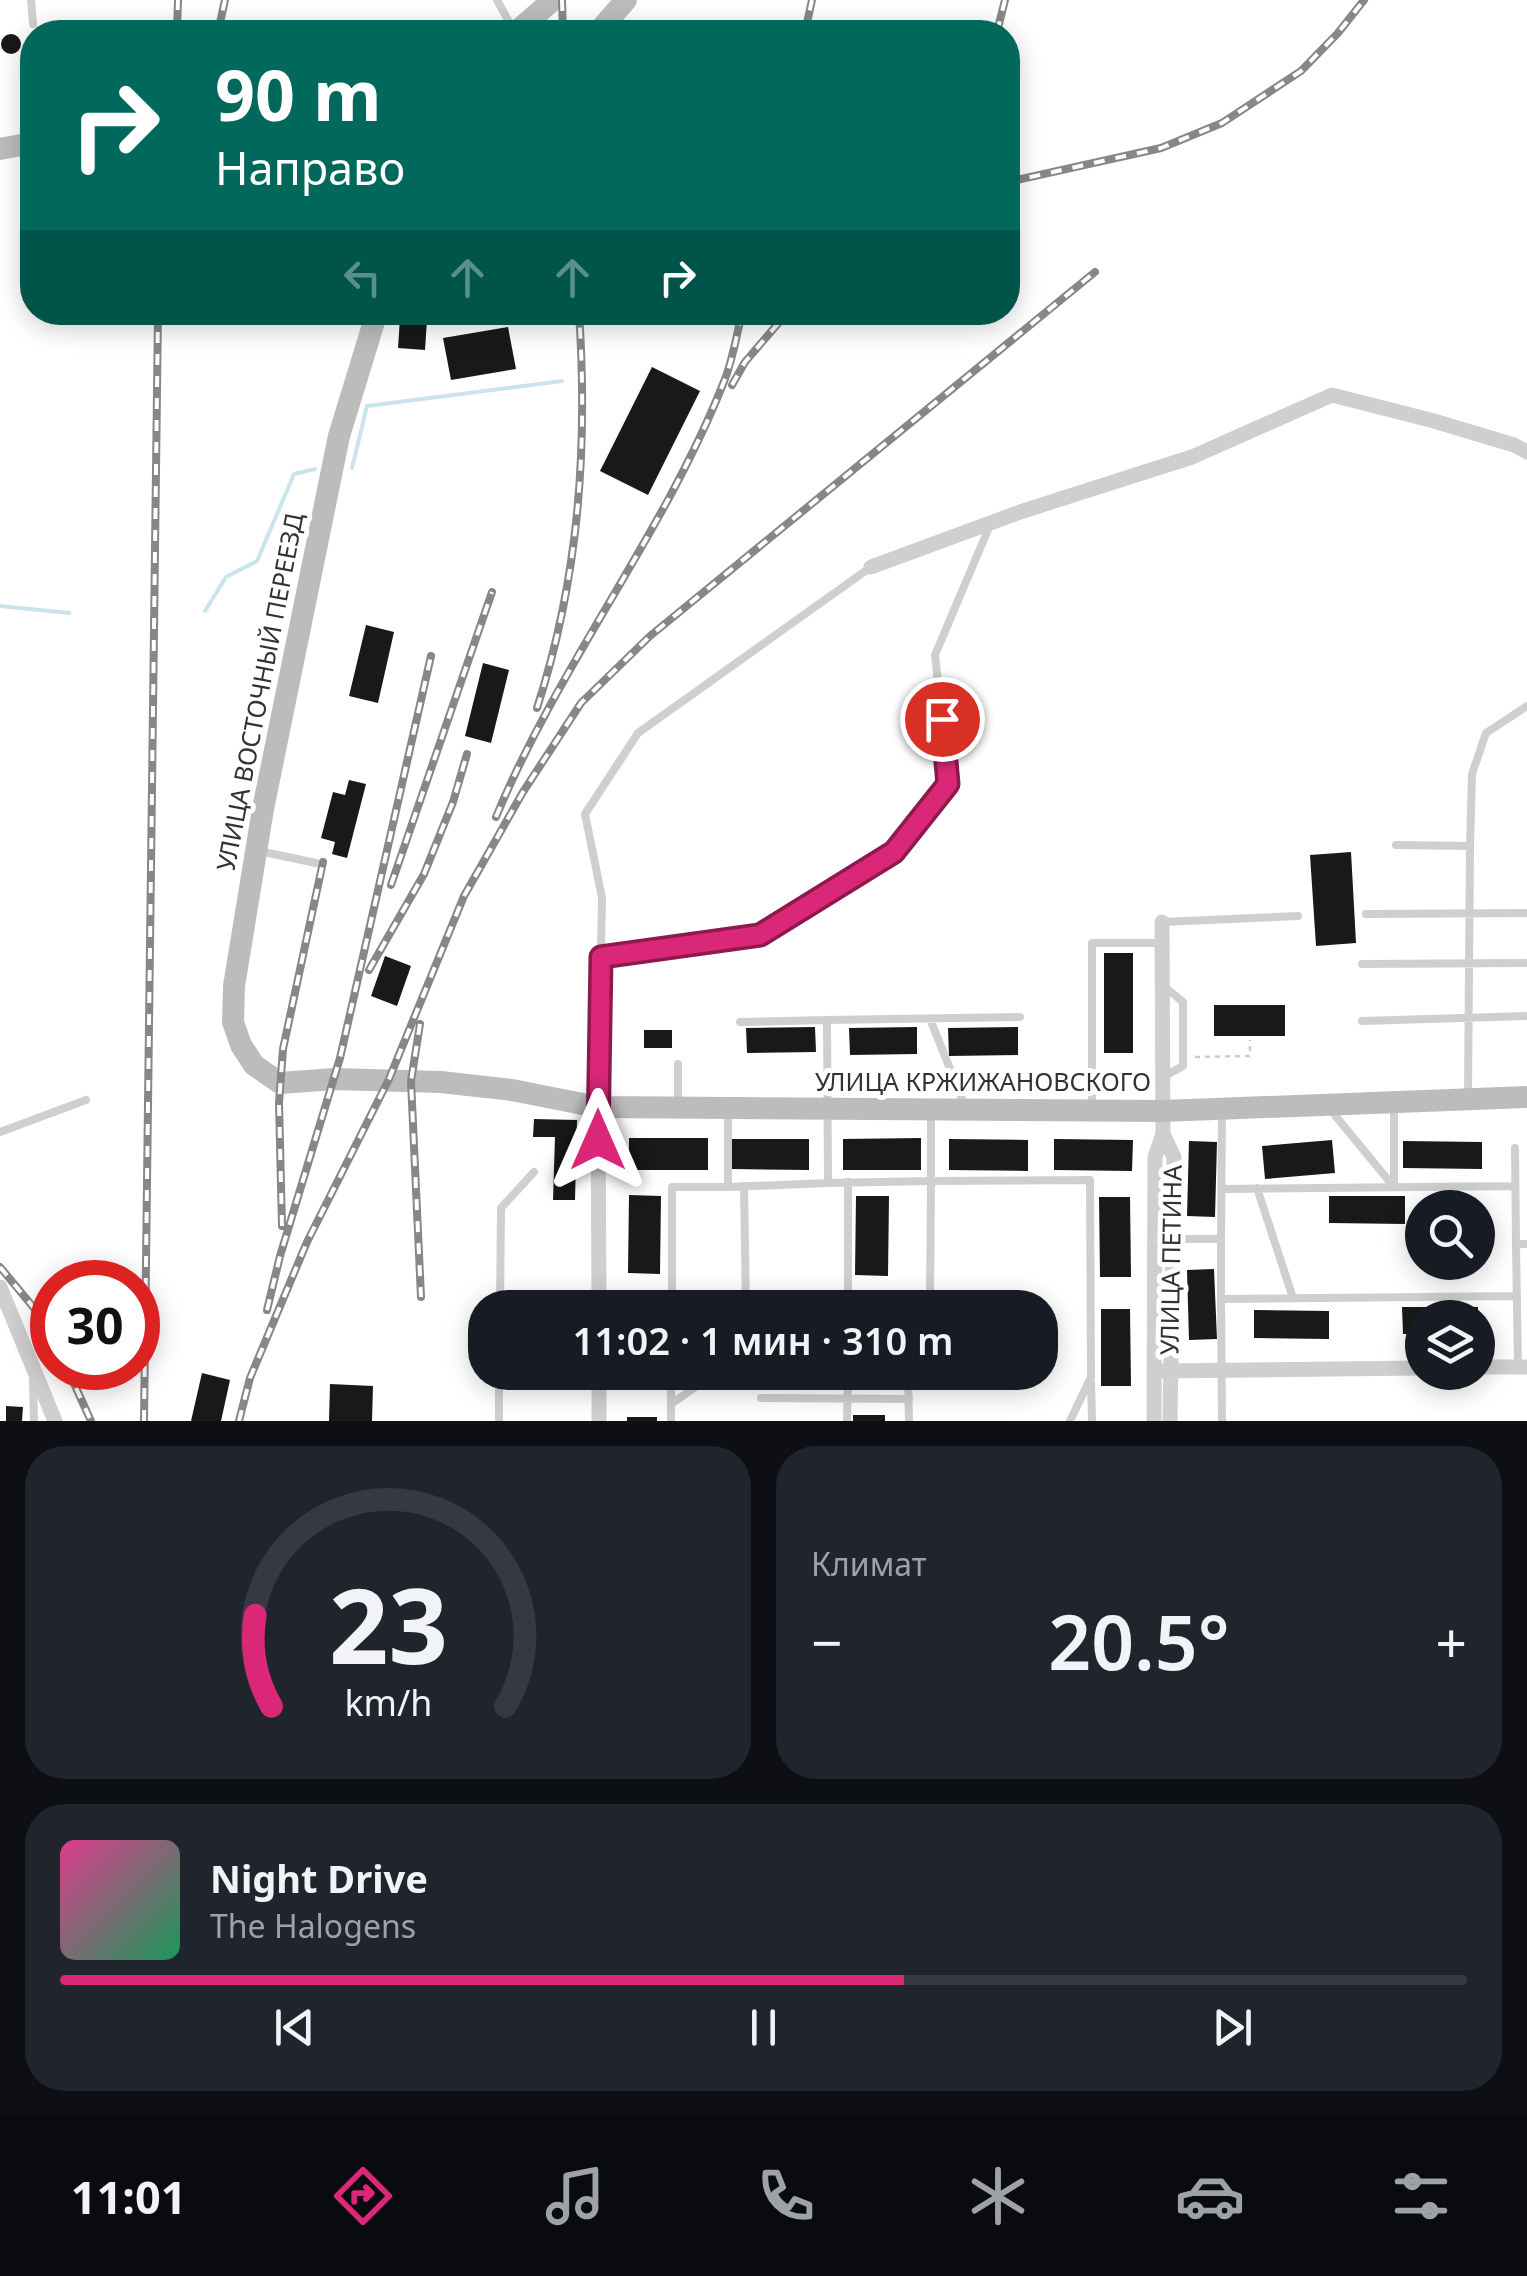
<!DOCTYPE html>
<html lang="ru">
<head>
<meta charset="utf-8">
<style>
	body { margin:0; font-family:"Noto Sans",sans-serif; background:#20242c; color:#f1f3f6; height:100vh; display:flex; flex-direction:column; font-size:38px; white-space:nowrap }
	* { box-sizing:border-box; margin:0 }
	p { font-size:32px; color:#9ea1a6 }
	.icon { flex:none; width:55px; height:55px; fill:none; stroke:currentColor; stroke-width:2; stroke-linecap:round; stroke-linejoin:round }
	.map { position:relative; height:1421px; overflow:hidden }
	.panel { display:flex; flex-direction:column; gap:25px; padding:25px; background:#0d0f14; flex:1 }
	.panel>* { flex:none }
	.banner { position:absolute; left:20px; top:20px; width:1000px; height:305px; border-radius:40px; box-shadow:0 5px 25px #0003; background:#00695c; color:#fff; overflow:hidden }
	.tools { position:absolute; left:1405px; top:1190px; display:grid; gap:20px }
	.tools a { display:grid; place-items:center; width:90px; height:90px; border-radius:50%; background:#171b24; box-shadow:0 5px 25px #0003; font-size:50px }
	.speed { position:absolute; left:30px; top:1260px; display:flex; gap:20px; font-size:50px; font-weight:700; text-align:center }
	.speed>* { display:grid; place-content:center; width:130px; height:130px; border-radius:50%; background:#171b24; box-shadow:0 5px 25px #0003; line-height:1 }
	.speed .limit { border:15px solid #d22; background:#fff; color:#111 }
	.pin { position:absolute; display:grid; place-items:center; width:85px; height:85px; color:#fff; margin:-42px; border:5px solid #fff; border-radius:50%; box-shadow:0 2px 10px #0007 }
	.me { position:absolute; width:110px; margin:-55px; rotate:0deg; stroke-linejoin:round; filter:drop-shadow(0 0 8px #0008) }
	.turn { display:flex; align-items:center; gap:35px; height:210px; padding:0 30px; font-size:45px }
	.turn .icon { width:130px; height:130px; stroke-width:2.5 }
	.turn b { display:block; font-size:70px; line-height:85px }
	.lanes { display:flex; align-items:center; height:95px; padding:0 30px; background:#0003; justify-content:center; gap:50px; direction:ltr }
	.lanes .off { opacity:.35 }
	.big { font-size:75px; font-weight:600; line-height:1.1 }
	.panel .card { flex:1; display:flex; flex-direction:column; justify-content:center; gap:15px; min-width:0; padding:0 35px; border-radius:40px; background:#20242c }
	.panel .dial { align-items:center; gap:0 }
	.dial svg { height:260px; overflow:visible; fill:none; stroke:#363941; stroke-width:7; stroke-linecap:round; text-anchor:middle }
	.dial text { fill:#f1f3f6; stroke:none }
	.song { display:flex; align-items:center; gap:30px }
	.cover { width:120px; height:120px; border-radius:15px; background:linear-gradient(135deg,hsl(330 70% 55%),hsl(150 70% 35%)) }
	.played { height:10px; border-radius:5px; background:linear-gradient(90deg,#db2777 60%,#363941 60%) }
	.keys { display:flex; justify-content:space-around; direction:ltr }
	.heat { display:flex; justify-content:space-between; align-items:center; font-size:55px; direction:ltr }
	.panel .tiles { flex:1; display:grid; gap:25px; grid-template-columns:1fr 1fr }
	.card:last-child { grid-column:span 2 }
	.trip { position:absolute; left:468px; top:1290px; width:590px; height:100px; border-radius:40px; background:#171b24; box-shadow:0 5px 25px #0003; font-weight:600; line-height:100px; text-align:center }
	.tab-bar { display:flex; height:160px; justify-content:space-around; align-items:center; background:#090b0e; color:#9ea1a6 }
	.tab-bar .icon { width:70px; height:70px }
	.tab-bar .active { color:#db2777 }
	.tab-bar b { font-size:45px; color:#f1f3f6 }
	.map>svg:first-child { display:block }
</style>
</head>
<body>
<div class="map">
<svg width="1527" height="1421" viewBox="0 0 1527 1421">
	<rect width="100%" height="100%" fill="#fff"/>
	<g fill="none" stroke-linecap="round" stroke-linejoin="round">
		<path stroke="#cae4eb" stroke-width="4" d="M 352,468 L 367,406 L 562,381
			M 0,606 L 69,613
			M 205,611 L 226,577 L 257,561 L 294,474 L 315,469"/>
	</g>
	<path fill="#191919" d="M 811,26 L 836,31 L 836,32 L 810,32 Z
		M1 44a10 10 0 1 1 20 0a10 10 0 1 1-20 0Z
		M 400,318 L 427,320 L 425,350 L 398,348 Z
		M 508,327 L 516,369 L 451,380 L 443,338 Z
		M 652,367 L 700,391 L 648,495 L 600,471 Z
		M 366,625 L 394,632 L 378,703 L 349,696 Z
		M 483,663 L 509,670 L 491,743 L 465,736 Z
		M 349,780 L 366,784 L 347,858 L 332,854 L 335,842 L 321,838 L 333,792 L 345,795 Z
		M 1351,852 L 1356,943 L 1316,946 L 1310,855 Z
		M 1104,953 L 1133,953 L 1133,1053 L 1104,1053 Z
		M 385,956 L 411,966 L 397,1006 L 371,996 Z
		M 1214,1005 L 1285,1005 L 1285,1036 L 1214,1036 Z
		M 815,1027 L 816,1052 L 747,1053 L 746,1028 Z
		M 917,1027 L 917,1054 L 850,1055 L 849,1028 Z
		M 1018,1027 L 1018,1055 L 949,1056 L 948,1028 Z
		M 644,1030 L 672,1030 L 672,1048 L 644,1048 Z
		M 534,1119 L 577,1120 L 575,1200 L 553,1200 L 555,1137 L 533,1137 Z
		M 629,1138 L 708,1138 L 708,1170 L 629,1170 Z
		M 921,1138 L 921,1170 L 843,1170 L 843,1139 Z
		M 732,1139 L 809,1139 L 809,1170 L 732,1169 Z
		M 949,1139 L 1028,1140 L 1028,1171 L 949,1170 Z
		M 1054,1139 L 1133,1140 L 1132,1171 L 1054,1170 Z
		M 1332,1140 L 1335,1173 L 1265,1179 L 1262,1146 Z
		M 1189,1141 L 1217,1142 L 1215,1217 L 1187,1216 Z
		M 1403,1141 L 1482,1142 L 1482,1169 L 1403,1168 Z
		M 629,1195 L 661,1196 L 660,1274 L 628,1273 Z
		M 856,1196 L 889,1196 L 888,1276 L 855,1275 Z
		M 1329,1196 L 1405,1196 L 1405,1224 L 1329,1223 Z
		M 1099,1197 L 1130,1197 L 1131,1277 L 1100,1277 Z
		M 1214,1269 L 1217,1339 L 1189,1340 L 1187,1270 Z
		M 1402,1307 L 1478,1307 L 1478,1318 L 1422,1318 L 1422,1334 L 1403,1334 Z
		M 1101,1309 L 1130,1309 L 1131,1386 L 1101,1386 Z
		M 1254,1310 L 1329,1311 L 1329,1339 L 1254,1338 Z
		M 627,1372 L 659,1372 L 659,1384 L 627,1383 Z
		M 856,1372 L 887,1372 L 887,1385 L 855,1385 Z
		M 941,1372 L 968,1372 L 968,1386 L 941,1386 Z
		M 202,1373 L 230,1380 L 221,1421 L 191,1421 Z
		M 330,1384 L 373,1386 L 372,1421 L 329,1421 Z
		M 6,1406 L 23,1407 L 22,1421 L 6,1421 Z
		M 853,1415 L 885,1415 L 885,1421 L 853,1421 Z
		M 627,1417 L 657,1417 L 657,1421 L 627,1421 Z"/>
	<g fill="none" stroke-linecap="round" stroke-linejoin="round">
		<path stroke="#ccc" stroke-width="2.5" stroke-dasharray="5 5" stroke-linecap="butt" d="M 1195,1057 L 1250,1056 L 1250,1040"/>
		<path stroke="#cfcfcf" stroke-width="8" d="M 31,0 L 33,24
			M 497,0 L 513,29
			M 412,312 L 492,320
			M 1396,845 L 1470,846 L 1468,1095
			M 1470,846 L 1472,774 L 1486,733 L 1527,706
			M 259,851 L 316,863
			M 1366,914 L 1527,913
			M 1162,922 L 1298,916
			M 601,957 L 760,935 L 894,852 L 949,783 L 935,655 L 990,525
			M 1362,964 L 1527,963
			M 930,1019 L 965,1106
			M 1362,1021 L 1527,1016
			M 740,1022 L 827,1020
			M 1163,1077 L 1183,1066 L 1183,1002 L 1165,987
			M 598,1102 L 602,898 L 585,814 L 638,733 L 871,567
			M 678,1103 L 678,1064
			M 1092,1106 L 1092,943 L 1160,943
			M 1329,1108 L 1394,1187 L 1394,1104
			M 931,1114 L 931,1181 L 1090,1180 L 1091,1377 L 1070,1421
			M 0,1132 L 86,1100
			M 1515,1148 L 1516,1244 L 1527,1244
			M 744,1186 L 746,1308
			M 728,1187 L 828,1183
			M 1257,1188 L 1293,1298
			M 1222,1189 L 1515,1186
			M 1173,1239 L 1221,1239 L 1222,1113
			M 1516,1244 L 1518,1367
			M 1221,1299 L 1221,1239
			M 500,1308 L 501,1208 L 534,1172
			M 672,1308 L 672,1187 L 728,1187 L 728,1112
			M 848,1308 L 848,1182
			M 908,1308 L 907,1304 L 930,1300 L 931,1181 L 828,1183 L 827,1020 L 1020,1017
			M 908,1372 L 909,1421
			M 33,1381 L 34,1421
			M 1091,1382 L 1092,1421
			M 761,1398 L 909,1399
			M 671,1404 L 717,1372
			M 499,1421 L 499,1372
			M 671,1421 L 671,1372
			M 847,1421 L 848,1372
			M 1222,1421 L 1221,1299 L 1517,1296"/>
		<path stroke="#cfcfcf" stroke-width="15" d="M 871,567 L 1020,512 L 1192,457 L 1332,395 L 1434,421 L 1514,445 L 1527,452
			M 1162,922 L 1163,1134 L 1174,1157 L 1170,1421
			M 598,1107 L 599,1308
			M 0,1287 L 55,1421
			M 1478,1367 L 1527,1367
			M 1162,1371 L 1422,1368
			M 599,1372 L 599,1421
			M 1154,1421 L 1155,1157 L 1163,1134"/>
		<path stroke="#bcbcbc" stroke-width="22" d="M 516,32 L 553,0
			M 598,32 L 626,0
			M 0,149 L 32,143
			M 377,312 L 339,436 L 263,809 L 234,986 L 233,1022 L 241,1045 L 254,1065 L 280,1083 L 334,1079 L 441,1082 L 512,1090 L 598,1107 L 1163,1111 L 1527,1097"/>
		<g stroke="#878787" stroke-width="8">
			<path id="rail" d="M 562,0 L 563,32
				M 177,32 L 178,0
				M 218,32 L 225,0
				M 805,32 L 812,0
				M 997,32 L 1005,0
				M 1008,182 L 1161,148 L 1222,123 L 1301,71 L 1338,33 L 1364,0
				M 732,385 L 745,362 L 788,312
				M 537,708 C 579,578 588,448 579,312
				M 496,817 C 559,664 665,533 725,379 C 733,358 737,334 742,312
				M 391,885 L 492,592
				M 369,970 L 424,874 L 453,802 L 467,754
				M 420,1024 L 411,1081 L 421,1297
				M 282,1226 L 279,1103 L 283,1049 L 323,862
				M 0,1267 L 34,1308 L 52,1339
				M 267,1310 L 280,1256 L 340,1058 L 431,656
				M 67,1368 L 91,1421
				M 144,1421 L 158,312
				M 239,1421 L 250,1378 L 307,1242 L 389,1079 L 464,896 L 523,792 L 581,703 L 650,636 L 1095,272"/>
		</g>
		<use href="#rail" stroke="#fff" stroke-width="4" stroke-dasharray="11" stroke-linecap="butt"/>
	</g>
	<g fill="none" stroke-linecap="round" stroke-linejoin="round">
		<g stroke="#8e194d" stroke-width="25">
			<path id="route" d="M 598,1140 L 601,957 L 760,935 L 894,852 L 948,784 L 942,719"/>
		</g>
		<use href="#route" stroke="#db2777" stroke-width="18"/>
	</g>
	<g text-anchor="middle" stroke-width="10" stroke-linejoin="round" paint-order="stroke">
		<g font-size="25" fill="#323232" stroke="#fff">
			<text transform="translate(260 692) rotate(-79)" y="9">УЛИЦА ВОСТОЧНЫЙ ПЕРЕЕЗД</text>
			<text x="983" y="1091">УЛИЦА КРЖИЖАНОВСКОГО</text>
			<text transform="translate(1171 1260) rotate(-89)" y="9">УЛИЦА ПЕТИНА</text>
		</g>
	</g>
</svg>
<div class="tools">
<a><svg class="icon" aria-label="search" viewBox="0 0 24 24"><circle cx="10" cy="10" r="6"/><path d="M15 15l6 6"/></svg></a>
<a><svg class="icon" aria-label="layers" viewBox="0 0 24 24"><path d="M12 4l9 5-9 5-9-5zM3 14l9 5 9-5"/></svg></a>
</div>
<div class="speed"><div class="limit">30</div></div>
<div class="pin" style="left:942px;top:719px;background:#d93025"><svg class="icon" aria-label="arrive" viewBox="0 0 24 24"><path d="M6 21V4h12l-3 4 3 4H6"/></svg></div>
<svg class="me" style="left:598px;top:1140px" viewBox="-20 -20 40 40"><path d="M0-17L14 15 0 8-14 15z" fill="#db2777" stroke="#fff" stroke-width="4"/></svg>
<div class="trip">11:02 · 1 мин · 310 m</div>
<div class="banner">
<div class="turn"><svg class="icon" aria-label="right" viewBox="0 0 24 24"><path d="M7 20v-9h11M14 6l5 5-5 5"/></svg><div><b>90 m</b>Направо</div></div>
<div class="lanes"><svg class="icon off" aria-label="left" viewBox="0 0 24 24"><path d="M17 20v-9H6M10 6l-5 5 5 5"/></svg><svg class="icon off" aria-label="ahead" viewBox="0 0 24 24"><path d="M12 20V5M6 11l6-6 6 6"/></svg><svg class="icon off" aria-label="ahead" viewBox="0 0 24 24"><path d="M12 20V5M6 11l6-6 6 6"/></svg><svg class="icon" aria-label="right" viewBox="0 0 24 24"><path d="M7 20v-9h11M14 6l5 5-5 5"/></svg></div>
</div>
</div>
<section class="panel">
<div class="tiles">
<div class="card dial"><svg viewBox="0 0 100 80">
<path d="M14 69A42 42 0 1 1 86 69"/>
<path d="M14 69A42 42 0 0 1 9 41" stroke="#db2777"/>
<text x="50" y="56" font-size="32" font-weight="700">23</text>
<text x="50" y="72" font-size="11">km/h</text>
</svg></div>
<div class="card"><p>Климат</p>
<div class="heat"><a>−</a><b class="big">20.5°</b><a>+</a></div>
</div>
<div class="card">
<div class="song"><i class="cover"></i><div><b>Night Drive</b><p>The Halogens</p></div></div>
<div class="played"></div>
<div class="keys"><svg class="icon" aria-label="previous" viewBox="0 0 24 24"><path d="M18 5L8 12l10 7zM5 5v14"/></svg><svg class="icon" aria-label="pause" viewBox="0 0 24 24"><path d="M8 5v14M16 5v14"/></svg><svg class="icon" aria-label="next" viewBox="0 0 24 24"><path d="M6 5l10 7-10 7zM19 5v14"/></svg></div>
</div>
</div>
</section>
<nav class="tab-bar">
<b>11:01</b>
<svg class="icon active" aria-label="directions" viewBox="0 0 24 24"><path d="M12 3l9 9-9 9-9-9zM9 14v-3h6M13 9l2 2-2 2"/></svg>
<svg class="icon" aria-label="music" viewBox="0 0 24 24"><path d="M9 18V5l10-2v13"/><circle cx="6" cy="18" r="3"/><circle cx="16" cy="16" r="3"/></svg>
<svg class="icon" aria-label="phone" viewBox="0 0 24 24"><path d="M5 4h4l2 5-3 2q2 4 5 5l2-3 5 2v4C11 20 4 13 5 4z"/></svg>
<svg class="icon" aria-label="climate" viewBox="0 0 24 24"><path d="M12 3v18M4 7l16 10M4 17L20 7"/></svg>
<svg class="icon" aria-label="car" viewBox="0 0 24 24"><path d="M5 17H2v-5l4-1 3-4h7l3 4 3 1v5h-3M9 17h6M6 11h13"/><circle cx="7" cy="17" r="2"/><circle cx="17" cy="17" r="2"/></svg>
<svg class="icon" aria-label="filters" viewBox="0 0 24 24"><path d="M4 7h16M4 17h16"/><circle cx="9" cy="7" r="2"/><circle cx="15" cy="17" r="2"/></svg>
</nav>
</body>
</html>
